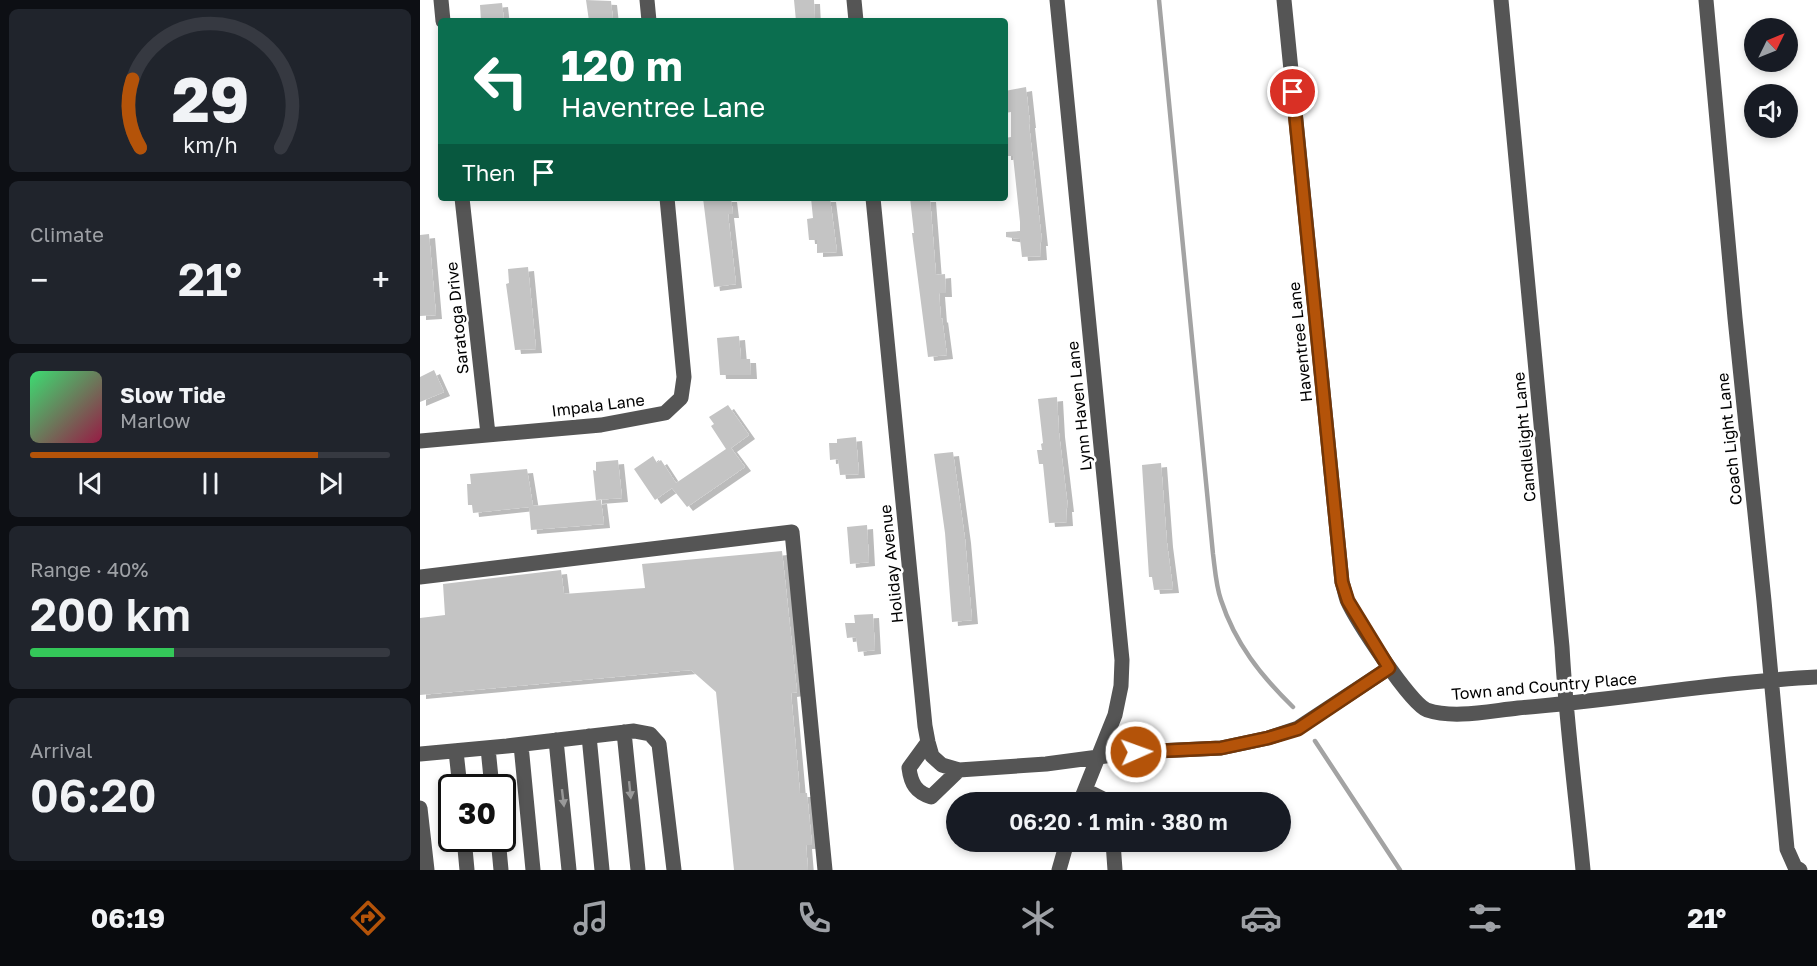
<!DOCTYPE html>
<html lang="en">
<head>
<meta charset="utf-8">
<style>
	body { margin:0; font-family:"Golos Text",sans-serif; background:#20242c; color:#f1f3f6; height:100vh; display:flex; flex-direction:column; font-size:22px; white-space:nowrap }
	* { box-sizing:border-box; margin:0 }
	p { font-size:20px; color:#9ea1a6 }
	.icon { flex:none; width:33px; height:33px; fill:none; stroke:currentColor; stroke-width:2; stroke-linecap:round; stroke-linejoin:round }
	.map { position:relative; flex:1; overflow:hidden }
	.drawer { display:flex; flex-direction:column; gap:9px; padding:9px; background:#0d0f14; width:420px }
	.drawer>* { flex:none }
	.top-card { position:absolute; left:18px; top:18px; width:570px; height:183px; border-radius:6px; box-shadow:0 3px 9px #0003; background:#0b6e4f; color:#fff; overflow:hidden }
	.needle { width:39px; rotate:47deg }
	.controls { position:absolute; left:1324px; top:18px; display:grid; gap:12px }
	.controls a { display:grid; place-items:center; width:54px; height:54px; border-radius:50%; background:#171b24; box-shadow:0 3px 9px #0003; font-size:30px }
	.speed { position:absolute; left:18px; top:774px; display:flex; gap:12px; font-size:30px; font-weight:700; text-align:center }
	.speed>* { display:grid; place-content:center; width:78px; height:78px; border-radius:50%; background:#171b24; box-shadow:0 3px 9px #0003; line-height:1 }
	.speed .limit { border:3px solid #111; border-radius:9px; background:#fff; color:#111 }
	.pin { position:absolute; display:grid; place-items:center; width:51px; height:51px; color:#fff; margin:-26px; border:3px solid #fff; border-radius:50%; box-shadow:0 2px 6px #0007 }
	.me { position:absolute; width:66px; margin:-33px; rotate:88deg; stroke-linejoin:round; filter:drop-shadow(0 0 4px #0008) }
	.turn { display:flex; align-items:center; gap:21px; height:126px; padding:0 24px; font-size:27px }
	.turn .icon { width:78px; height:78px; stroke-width:2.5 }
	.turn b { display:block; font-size:42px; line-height:51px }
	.then { display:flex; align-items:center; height:57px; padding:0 24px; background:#0003; gap:12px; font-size:22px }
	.big { font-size:45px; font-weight:600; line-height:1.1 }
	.drawer .card { flex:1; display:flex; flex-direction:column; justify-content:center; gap:9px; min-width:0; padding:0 21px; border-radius:9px; background:#20242c }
	.drawer .dial { align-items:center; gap:0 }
	.dial svg { height:156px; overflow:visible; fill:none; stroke:#363941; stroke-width:7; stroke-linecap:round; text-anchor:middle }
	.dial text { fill:#f1f3f6; stroke:none }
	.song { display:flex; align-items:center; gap:18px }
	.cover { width:72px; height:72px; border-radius:9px; background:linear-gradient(135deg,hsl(140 70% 55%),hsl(340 70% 35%)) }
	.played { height:6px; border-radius:3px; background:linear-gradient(90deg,#b45309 80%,#363941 80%) }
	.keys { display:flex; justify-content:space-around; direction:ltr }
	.heat { display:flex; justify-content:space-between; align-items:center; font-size:33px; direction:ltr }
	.charge { height:9px; border-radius:4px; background:linear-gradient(90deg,#34c759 40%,#363941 0) }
	.trip { position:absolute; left:526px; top:792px; width:345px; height:60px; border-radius:30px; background:#171b24; box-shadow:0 3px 9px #0003; font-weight:600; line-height:60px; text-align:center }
	.dock { display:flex; height:96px; justify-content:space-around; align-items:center; background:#090b0e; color:#9ea1a6 }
	.dock .icon { width:42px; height:42px }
	.dock .current { color:#b45309 }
	.dock b { font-size:27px; color:#f1f3f6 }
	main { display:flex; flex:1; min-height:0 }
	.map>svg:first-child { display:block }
</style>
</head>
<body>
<main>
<section class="drawer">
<div class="card dial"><svg viewBox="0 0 100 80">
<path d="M14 69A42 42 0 1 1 86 69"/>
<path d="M14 69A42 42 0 0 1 10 34" stroke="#b45309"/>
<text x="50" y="56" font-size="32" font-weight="700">29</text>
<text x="50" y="72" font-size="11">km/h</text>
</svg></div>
<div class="card"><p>Climate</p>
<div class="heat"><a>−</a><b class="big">21°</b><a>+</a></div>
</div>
<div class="card">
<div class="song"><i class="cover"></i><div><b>Slow Tide</b><p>Marlow</p></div></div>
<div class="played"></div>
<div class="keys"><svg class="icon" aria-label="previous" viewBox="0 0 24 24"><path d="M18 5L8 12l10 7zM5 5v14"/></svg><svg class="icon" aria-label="pause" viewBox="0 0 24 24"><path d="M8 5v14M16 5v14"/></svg><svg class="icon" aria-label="next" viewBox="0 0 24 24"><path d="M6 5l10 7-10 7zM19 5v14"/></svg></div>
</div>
<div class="card"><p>Range · 40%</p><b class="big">200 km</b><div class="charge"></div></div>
<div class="card"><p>Arrival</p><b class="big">06:20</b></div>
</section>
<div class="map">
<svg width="1397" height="870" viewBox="0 0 1397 870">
	<defs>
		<filter id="shadow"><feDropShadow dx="6" dy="4" stdDeviation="0" flood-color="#0004"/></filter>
	</defs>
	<rect width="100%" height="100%" fill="#fff"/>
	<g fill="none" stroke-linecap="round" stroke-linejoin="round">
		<path stroke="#a3a3a3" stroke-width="4.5" d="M 739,0 L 793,554 C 795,569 796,586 801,600 C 815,643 841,676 873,707
			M 895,741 L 980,870"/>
	</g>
	<path fill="#c4c4c4" filter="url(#shadow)" d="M 166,0 L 191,1 L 193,20 L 169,21 Z
		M 374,0 L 394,0 L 395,21 L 376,21 Z
		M 82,3 L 84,21 L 61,21 L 60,5 Z
		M 606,87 L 610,124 L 609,124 L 622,242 L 620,242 L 621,256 L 602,257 L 600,239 L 586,237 L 586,232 L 600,231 L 600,222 L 593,156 L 585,156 L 585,138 L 591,137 L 591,112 L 585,113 L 585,91 Z
		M 283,198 L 311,198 L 313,214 L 308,214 L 316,284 L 294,287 Z
		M 391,198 L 410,198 L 417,252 L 397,253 L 397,240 L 389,240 L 387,219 L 393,218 Z
		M 490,198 L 510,198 L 516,275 L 525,274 L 526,293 L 519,293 L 521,319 L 522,318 L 527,355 L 508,357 L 492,233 L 494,233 Z
		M 9,234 L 16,315 L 0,316 L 0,235 Z
		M 108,267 L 116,349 L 95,350 L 86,284 L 89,283 L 88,269 Z
		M 319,336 L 321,359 L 330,359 L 331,375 L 300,375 L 297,338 Z
		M 14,370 L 24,392 L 0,402 L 0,377 Z
		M 637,397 L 639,433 L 648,508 L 646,508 L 647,522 L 629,523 L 623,464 L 619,464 L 617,450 L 622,450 L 621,444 L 623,443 L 618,399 Z
		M 308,405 L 329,435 L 311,448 L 325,467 L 267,507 L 252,488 L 235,500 L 214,469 L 233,456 L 237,463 L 241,460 L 256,483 L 306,449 L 291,426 L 294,424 L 289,417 Z
		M 436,437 L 439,474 L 420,475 L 418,459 L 410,460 L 409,443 L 417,443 L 417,439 Z
		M 533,452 L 545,539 L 552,620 L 532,622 L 525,533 L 514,454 Z
		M 198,460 L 202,498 L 176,500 L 173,470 L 176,471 L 176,462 Z
		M 741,463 L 747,543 L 753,589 L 734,590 L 732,577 L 729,577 L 722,465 Z
		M 107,469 L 113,506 L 181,500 L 184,524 L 111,530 L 109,507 L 53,513 L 52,505 L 48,505 L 47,484 L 51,484 L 50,474 Z
		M 447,525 L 449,562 L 430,564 L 427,527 Z
		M 362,551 L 377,692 L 371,693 L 380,793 L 387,793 L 392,845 L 386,845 L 388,870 L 314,870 L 296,692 L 271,670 L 0,695 L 0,618 L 25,615 L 23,584 L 141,570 L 144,594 L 225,588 L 222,564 Z
		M 453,614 L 455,650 L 438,652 L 436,637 L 427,638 L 425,623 L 435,623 L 434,615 Z"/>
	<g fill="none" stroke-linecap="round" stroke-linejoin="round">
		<path stroke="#555" stroke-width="15" d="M 21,0 L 23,21
			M 227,0 L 229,21
			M 434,0 L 436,21
			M 637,0 L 702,660 L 701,686 L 695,715 L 660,802
			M 864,0 L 922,582 C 924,588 925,594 927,600 C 935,618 990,704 1007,710 C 1034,719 1069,711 1098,708 C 1198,700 1297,682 1397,677
			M 1081,0 L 1142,647 C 1146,721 1156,796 1163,870
			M 1286,0 L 1315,318 L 1344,601 L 1367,849 L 1375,867 L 1380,870
			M 42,198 L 68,434
			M 453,198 L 505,726 L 508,742 L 512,756 L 522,765 L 539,770 L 626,764 L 716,752 L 801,748 L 848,738 L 878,728 L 969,668
			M 0,441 L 181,425 L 245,413 L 261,398 L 264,377 L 247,198
			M 0,577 L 372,532 L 405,870
			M 204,732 L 218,870
			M 169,736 L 182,870
			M 136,740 L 149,870
			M 508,742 L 489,768 C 491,784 496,792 511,797 L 539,770
			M 101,745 L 113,870
			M 68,748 L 72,788
			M 36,751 L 40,788
			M 0,754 L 87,746 L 214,731 L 230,734 L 239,744 L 254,870
			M 665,790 L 689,802
			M 0,808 L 7,870
			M 44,838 L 47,870
			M 78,838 L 81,870
			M 693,842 L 695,870
			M 639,870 L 647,842"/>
	</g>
	<defs><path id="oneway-solid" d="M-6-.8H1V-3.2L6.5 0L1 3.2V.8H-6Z" transform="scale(1.5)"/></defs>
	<g fill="#999">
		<use href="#oneway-solid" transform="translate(210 790) rotate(84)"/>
		<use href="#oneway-solid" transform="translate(143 798) rotate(83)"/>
	</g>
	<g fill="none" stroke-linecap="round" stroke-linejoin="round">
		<g stroke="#753606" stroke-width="15">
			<path id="route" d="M 716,752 L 801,748 L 848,738 L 878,729 L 969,668 L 928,601 L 922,582 L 873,92"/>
		</g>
		<use href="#route" stroke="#b45309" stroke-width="10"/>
	</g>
	<g text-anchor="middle" stroke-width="5" stroke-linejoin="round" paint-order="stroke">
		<g font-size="16" fill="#000" stroke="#fff">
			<text transform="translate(37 318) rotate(-96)" y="6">Saratoga Drive</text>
			<text transform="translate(880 342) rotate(-96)" y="6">Haventree Lane</text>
			<text transform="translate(178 405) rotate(-7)" y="6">Impala Lane</text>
			<text transform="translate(659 406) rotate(-96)" y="6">Lynn Haven Lane</text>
			<text transform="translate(1104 437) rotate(-95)" y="6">Candlelight Lane</text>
			<text transform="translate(1309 439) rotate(-96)" y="6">Coach Light Lane</text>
			<text transform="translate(471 564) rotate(-96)" y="6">Holiday Avenue</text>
			<text transform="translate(1124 686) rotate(-5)" y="6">Town and Country Place</text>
		</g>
	</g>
</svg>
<div class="controls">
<a><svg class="needle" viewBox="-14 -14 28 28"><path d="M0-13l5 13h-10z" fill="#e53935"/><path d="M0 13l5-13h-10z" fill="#9ea1a6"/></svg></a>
<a><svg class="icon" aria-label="sound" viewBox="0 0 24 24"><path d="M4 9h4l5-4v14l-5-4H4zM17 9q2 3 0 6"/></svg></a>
</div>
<div class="speed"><div class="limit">30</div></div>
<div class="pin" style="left:873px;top:92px;background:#d93025"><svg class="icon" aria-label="arrive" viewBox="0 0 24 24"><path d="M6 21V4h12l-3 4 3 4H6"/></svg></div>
<svg class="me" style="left:716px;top:752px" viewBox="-20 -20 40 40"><circle r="17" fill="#b45309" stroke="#fff" stroke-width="3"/><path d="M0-11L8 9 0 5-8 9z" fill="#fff"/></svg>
<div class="trip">06:20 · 1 min · 380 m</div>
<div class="top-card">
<div class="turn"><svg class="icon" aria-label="left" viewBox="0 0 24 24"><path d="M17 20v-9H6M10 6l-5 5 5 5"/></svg><div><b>120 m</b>Haventree Lane</div></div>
<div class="then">Then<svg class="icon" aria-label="arrive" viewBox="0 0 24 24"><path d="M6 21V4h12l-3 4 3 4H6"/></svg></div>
</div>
</div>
</main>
<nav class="dock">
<b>06:19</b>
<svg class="icon current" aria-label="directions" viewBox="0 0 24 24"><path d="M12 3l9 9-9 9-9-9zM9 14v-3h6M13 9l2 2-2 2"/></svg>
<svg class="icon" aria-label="music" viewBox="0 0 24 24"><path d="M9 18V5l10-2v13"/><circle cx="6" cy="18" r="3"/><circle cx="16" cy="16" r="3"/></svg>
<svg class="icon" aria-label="phone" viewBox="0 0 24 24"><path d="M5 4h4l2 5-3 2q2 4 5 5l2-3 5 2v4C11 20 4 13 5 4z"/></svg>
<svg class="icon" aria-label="climate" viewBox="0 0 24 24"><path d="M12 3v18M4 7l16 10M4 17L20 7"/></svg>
<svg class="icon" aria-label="car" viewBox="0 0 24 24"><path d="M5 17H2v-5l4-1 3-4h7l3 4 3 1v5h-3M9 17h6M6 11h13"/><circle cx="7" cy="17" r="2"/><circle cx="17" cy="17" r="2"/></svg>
<svg class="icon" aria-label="filters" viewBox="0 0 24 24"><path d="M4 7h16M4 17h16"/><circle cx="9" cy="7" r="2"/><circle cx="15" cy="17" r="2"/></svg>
<b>21°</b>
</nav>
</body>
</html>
